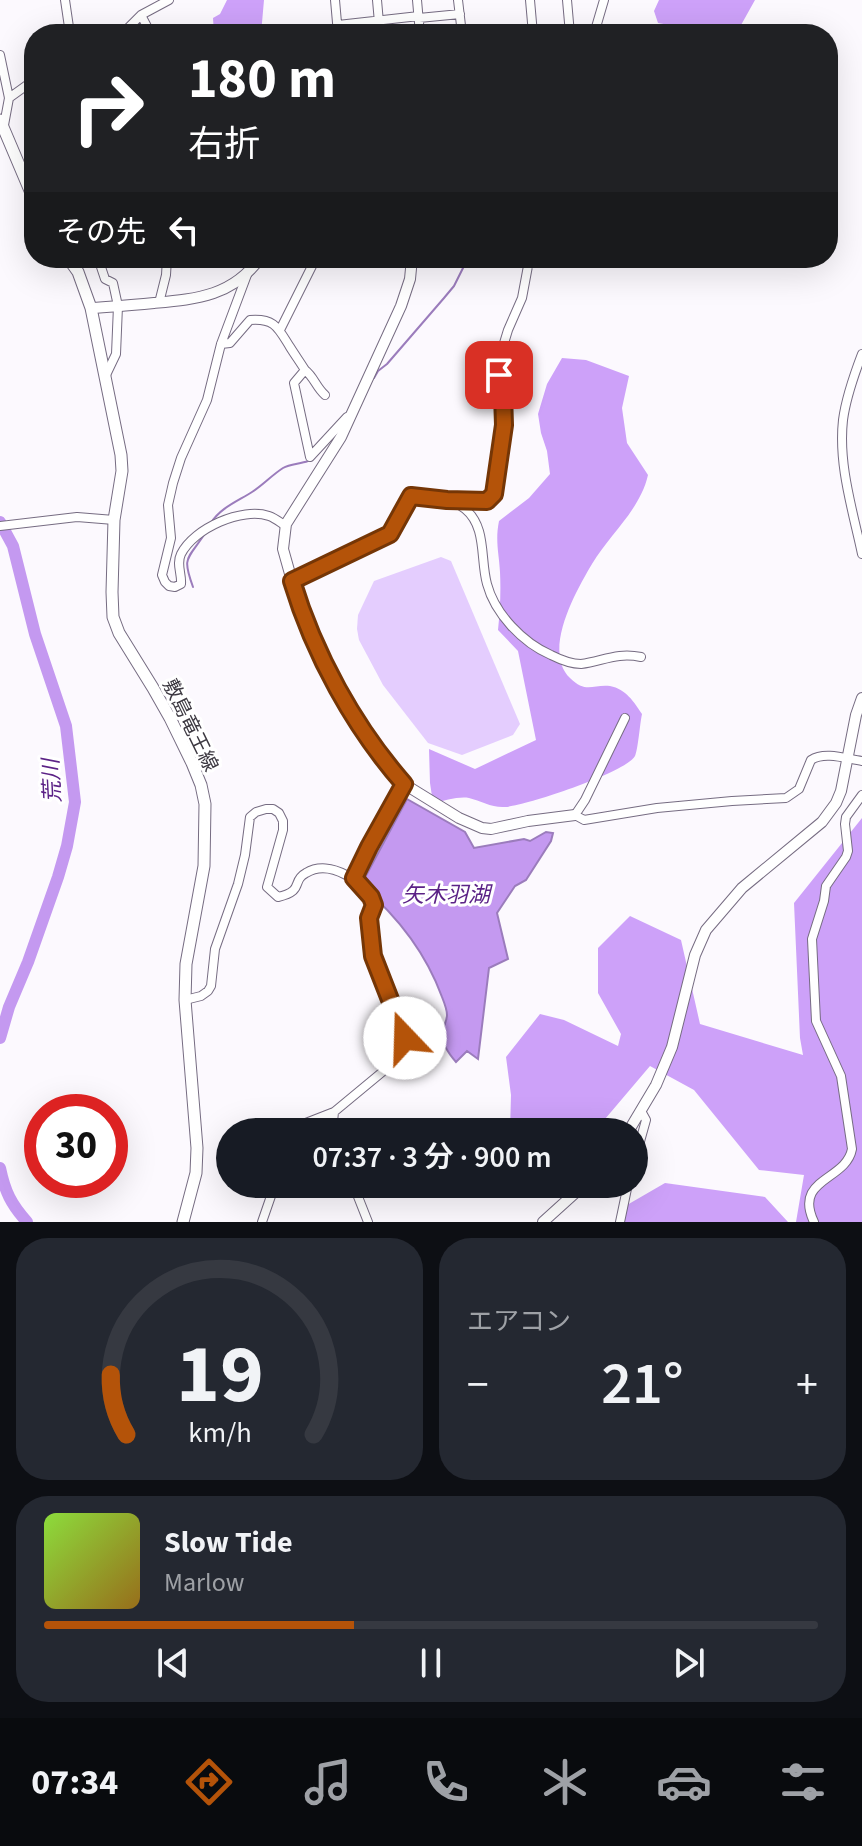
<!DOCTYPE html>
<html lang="ja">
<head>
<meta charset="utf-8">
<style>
	body { margin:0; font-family:"Source Sans 3","Noto Sans JP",sans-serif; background:#242831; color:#f1f3f6; height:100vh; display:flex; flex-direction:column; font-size:30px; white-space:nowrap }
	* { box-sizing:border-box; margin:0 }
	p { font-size:26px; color:#9ea1a6 }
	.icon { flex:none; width:44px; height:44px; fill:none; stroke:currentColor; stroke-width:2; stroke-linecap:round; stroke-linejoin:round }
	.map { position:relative; height:1222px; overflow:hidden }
	.panel { display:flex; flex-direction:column; gap:16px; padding:16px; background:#0d0f14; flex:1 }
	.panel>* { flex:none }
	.guide { position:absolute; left:24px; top:24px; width:814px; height:244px; border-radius:32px; box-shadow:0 8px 32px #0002; background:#202124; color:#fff; overflow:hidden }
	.speed { position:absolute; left:24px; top:1094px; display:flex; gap:16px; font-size:40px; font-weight:700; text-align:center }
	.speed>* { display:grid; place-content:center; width:104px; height:104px; border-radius:50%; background:#171b24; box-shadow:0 8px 32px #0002; line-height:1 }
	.speed .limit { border:12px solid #d22; background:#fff; color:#111 }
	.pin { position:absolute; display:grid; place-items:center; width:68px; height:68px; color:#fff; margin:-34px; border-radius:16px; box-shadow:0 4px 12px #0006 }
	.me { position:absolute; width:88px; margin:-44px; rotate:339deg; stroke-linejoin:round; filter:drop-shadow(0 0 6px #0008) }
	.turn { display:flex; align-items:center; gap:28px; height:168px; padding:0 32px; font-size:36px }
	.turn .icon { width:104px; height:104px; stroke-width:2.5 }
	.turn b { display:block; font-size:56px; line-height:68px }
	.then { display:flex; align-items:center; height:76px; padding:0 32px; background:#0003; gap:16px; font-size:30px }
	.big { font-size:60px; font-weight:600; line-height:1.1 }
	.panel .tile { flex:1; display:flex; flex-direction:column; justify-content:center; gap:12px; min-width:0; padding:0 28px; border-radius:32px; background:#242831 }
	.panel .dial { align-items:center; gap:0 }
	.dial svg { height:208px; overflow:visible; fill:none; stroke:#363941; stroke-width:7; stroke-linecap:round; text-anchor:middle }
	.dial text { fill:#f1f3f6; stroke:none }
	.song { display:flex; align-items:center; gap:24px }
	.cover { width:96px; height:96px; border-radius:12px; background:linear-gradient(135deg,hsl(90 70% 55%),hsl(40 70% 35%)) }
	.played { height:8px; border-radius:4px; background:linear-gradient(90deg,#b45309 40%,#363941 40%) }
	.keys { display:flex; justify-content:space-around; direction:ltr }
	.heat { display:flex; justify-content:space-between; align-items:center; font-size:44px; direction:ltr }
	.panel .tiles { flex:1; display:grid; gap:16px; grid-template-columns:1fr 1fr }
	.tile:last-child { grid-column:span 2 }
	.trip { position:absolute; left:216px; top:1118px; width:432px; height:80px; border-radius:40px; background:#171b24; box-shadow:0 8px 32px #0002; font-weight:600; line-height:80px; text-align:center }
	.tabs { display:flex; height:128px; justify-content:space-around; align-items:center; background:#090b0e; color:#9ea1a6 }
	.tabs .icon { width:56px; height:56px }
	.tabs .selected { color:#b45309 }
	.tabs b { font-size:36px; color:#f1f3f6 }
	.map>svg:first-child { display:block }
</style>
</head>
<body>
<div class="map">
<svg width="862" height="1222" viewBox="0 0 862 1222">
	<rect width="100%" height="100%" fill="#fcf9fe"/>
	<path fill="#e4cdfe" d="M 441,557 L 451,561 L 520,724 L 513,735 L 462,755 L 428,743 L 383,685 L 359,640 L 357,629 L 358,615 L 374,581 Z"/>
	<path fill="#cda1f9" d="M 227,0 L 264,0 L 261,34 L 214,34 L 213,18 L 220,14 Z
		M 659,0 L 755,0 L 736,34 L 689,34 L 680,27 L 658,23 L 654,11 Z
		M 562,358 L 586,360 L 629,376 L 622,408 L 627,443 L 648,475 C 640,510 610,534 592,564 C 576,591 542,651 570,678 C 586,694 593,684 610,686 C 626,689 634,702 642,714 C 640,723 638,750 635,756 C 627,772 525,806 505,807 C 492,808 481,801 469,798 C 459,796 444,801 433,803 L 430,783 L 429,749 L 475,769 L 536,740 L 518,651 L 498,630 C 500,611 501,592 500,572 C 499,553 495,541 499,521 L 529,498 L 550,474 L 547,451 L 541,433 L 538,414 L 547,384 Z
		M 862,818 L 862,1222 L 796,1222 L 804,1175 L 759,1170 L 694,1090 L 650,1066 L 594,1132 L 510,1132 L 511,1095 L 506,1057 L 540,1014 L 564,1020 L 618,1046 L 621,1034 L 598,993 L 598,948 L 630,916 L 681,940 L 700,1024 L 803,1055 L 800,1038 L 794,903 Z
		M 665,1183 L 765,1197 L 788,1222 L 622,1222 L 627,1205 Z"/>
	<path fill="#c499f0" stroke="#9b7cbc" stroke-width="2" d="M 407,799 L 465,832 L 474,848 L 524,839 L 530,841 L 546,832 L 553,833 L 551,841 L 526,880 L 515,886 L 497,913 L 508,959 L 489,968 L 478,1059 L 467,1051 L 456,1062 C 449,1054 442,1044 442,1034 C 443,1027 447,1021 447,1015 C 447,1010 444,1002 442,997 C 426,953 396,915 361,885 Z"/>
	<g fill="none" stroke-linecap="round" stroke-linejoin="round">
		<path stroke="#9b7cbc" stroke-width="2" d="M 374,378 L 378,371 L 387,364 L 444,298 L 454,286 L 468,258
			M 211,523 C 220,508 238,501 252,492 C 263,485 272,475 283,468 C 290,464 300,464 308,461
			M 193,587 C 182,557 187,560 204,535"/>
		<path stroke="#c499f0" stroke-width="12" d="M 0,522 L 13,546 L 35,634 L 66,726 L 75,802 L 67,846 L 58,877 L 28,962 L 9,1007 L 0,1038
			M 0,1168 C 5,1192 11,1204 27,1222"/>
		<g stroke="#766c82" stroke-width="10">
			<path id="minor" d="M 65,0 L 70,34
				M 335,0 L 338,34
				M 377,0 L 380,34
				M 417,0 L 420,34
				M 458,0 L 462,34
				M 530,0 L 533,34
				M 567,0 L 570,34
				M 141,15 L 151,34
				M 419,18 L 460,14
				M 338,25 L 419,16
				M 122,34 L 141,15 L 169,0
				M 594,34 L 604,0
				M 0,55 L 9,98 L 4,125
				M 9,98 L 34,80
				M 98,258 L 105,279 L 113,283 L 118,306 L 116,354 L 105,377
				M 248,272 L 221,344 L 207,400 L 181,458 L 173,483 L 168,505 L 171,538 L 162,575 L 165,582 L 169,586 L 175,587 L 181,584 C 182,574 176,564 181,554 C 194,528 242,507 269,516 C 275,518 281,523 286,526
				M 159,303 L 166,275 L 167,258
				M 280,330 L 316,258
				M 221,344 L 230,343 L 250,320 C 275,318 278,328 290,347 C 295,355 300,362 305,370 L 294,383 L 310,457 L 347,417
				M 862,354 C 854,375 846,397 843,420 C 838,465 853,511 862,554
				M 305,370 C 314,377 316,387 325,395
				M 455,500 L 487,501 L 494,494 L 504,425 L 503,394 L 499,375 L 501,353 L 508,330 L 522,298 L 528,266 L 535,258
				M 0,526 L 77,517 L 114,520
				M 292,581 L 390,534 L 411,496 C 428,498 451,497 465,509 C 487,527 480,559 487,584 C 495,614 523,643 551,655 C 559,659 572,664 581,664 C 603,661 617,652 641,657
				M 625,718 L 585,800 L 575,815 L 584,820 L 657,808 L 732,801 L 786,798 L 799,789 L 811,760 C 825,751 847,759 862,761
				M 354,878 L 369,847 L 404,784
				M 185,1000 L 201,996 L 208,991 L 211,986 L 215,949 L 238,884 L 245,855 L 250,817 L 256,812 L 266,809 L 273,809 L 279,813 L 283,821 L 283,830 L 267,887 L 278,897 C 305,891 291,881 306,873 C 330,858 365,882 374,905 L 369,918 L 373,956 L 405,1038 L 404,1048 L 398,1059 L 334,1112 L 293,1128 L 289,1132
				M 332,1132 L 334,1112
				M 634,1163 L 646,1120 L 641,1111
				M 353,1184 L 368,1222
				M 262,1222 L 271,1196 L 273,1184
				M 620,1222 L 628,1184
				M 814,1222 C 793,1178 846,1181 852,1149 L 841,1076 L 816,1021 L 812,939 L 824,901 L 826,886 L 846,857 L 848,851 L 845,824 L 846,817 L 862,795"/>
		</g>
		<g stroke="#766c82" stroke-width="12">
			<path id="tertiary" d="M 412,258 L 410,279 L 401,306 L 341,437 L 286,524 L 283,549 L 292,581 L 307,624 L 343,701 L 404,784 L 459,818 L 482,828 L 491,829 L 528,821 L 575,815
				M 91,308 C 112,307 133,305 154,303 C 197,299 233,296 260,258
				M 628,1132 L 656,1085 L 672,1047 L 695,955 L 706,930 L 742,888 L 822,822 L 836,803 L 841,791 L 856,715 L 862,698
				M 543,1222 L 585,1184"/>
		</g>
		<g stroke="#766c82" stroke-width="13">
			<path id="secondary" d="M 0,120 L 34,200
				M 68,258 L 78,272 L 91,308 L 121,455 L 122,471 L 114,520 L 112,592 L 113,617 L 119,633 L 153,688 L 170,718 L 192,763 L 201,785 L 205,804 L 204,866 L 186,964 L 185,1000 L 197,1148 L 196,1173 L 183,1222"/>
		</g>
		<use href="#minor" stroke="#fff" stroke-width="8"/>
		<use href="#tertiary" stroke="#fff" stroke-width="10"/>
		<use href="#secondary" stroke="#fff" stroke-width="11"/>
	</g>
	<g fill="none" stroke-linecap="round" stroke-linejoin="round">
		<g stroke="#753606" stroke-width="20">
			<path id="route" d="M 405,1038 L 373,956 L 369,918 L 374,905 L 371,897 L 354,878 L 369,847 L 404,784 C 354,727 314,654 292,581 L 390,534 L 411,496 L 447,500 L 487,501 L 494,494 L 504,425 L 503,394 L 499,375"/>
		</g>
		<use href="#route" stroke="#b45309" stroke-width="14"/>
	</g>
	<g text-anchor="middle" stroke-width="6" stroke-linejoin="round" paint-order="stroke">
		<g font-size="20" fill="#3c3841" stroke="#fff">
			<text transform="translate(191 725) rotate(64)" y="7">敷島竜王線</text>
		</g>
		<g font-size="22" font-style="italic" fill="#5b2286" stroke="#fff">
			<text transform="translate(51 781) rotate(-93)" y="8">荒川</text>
			<text x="446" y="902">矢木羽湖</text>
		</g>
	</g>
</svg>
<div class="speed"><div class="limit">30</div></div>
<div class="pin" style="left:499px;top:375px;background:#d93025"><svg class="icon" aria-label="arrive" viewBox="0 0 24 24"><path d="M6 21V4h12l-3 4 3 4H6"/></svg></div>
<svg class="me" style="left:405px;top:1038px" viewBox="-20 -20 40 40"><circle r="19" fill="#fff"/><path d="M0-13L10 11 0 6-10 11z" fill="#b45309"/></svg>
<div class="trip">07:37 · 3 分 · 900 m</div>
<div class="guide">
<div class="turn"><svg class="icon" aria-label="right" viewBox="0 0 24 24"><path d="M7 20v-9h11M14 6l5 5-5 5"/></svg><div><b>180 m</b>右折</div></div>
<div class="then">その先<svg class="icon" aria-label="left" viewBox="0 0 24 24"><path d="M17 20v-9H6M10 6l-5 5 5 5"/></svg></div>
</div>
</div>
<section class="panel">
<div class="tiles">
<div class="tile dial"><svg viewBox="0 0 100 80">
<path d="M14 69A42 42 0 1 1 86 69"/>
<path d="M14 69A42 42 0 0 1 8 46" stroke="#b45309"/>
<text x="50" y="56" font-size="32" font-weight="700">19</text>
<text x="50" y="72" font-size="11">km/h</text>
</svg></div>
<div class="tile"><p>エアコン</p>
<div class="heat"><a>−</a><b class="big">21°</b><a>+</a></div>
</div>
<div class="tile">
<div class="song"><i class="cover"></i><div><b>Slow Tide</b><p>Marlow</p></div></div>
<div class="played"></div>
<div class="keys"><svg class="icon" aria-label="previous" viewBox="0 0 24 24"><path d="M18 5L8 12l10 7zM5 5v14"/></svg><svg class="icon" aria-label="pause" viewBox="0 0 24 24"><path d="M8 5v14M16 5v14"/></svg><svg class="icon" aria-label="next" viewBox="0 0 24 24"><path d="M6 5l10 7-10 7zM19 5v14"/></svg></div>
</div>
</div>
</section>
<nav class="tabs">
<b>07:34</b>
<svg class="icon selected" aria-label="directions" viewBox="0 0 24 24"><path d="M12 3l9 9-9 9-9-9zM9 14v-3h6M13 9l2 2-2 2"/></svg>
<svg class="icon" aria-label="music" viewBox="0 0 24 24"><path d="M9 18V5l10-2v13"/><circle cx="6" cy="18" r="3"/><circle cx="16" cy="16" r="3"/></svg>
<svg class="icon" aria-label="phone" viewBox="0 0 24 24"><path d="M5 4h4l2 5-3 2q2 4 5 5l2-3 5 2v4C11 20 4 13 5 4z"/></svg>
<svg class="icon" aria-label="climate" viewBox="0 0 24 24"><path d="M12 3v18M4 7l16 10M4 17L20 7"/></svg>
<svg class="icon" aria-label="car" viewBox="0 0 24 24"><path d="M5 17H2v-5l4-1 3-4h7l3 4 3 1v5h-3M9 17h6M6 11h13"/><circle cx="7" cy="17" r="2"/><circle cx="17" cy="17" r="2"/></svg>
<svg class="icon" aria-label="filters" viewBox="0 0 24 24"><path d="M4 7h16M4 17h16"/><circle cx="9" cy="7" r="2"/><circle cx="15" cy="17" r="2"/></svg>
</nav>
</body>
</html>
